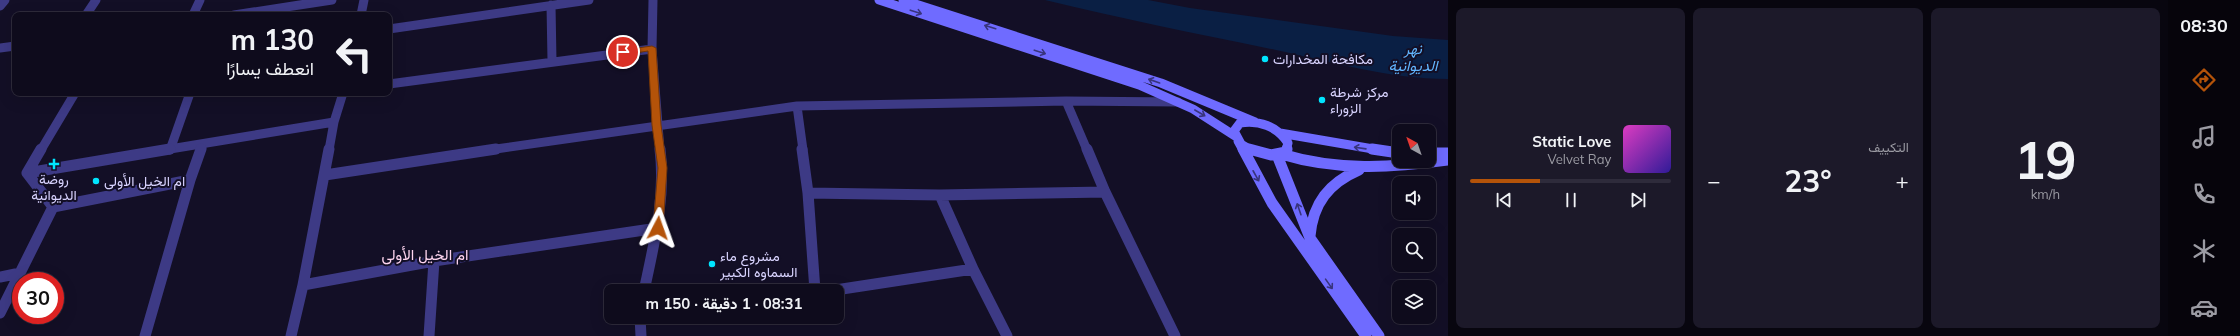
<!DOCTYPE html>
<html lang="ar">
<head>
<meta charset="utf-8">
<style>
	body { margin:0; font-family:Mulish,Vazirmatn,sans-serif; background:#1c1929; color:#f1f3f6; direction:rtl; height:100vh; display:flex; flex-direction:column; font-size:15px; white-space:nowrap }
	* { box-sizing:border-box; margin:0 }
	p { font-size:13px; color:#9b9ba3 }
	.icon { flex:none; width:22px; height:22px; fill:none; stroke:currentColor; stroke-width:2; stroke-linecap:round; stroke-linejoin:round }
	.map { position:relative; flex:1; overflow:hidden; direction:ltr }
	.side { display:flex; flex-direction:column; gap:8px; padding:8px; background:#08060f; width:720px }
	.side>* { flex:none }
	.guide { position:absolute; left:12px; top:12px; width:380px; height:84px; border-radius:8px; box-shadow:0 4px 16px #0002,0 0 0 1px #2e2b3b; direction:rtl; background:#0e0b1c; color:#f1f3f6; overflow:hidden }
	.needle { width:26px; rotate:320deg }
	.tools { position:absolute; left:1392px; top:124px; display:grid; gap:8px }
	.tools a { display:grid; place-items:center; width:44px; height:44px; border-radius:8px; background:#0e0b1c; box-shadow:0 4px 16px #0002,0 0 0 1px #2e2b3b; font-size:20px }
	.speed { position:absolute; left:12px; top:272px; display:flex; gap:8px; font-size:20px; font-weight:700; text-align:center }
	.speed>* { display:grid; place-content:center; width:52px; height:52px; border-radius:50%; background:#0e0b1c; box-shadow:0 4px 16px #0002,0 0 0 1px #2e2b3b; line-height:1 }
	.speed .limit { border:6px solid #d22; background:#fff; color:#111 }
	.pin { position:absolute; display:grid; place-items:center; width:34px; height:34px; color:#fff; margin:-17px; border:2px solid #fff; border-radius:50%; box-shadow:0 1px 4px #0007 }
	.me { position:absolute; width:44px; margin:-22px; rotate:4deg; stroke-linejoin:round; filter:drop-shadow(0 0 3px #0008) }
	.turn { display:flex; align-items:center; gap:14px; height:84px; padding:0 12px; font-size:18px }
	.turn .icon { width:52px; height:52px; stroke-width:2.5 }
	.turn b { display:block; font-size:28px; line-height:34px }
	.big { font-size:30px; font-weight:700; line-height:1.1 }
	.side .widget { flex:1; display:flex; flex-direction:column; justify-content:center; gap:6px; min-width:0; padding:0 14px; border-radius:8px; background:#1c1929 }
	.side .dial { align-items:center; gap:0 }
	.dial b { font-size:52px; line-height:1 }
	.song { display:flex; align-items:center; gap:12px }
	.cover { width:48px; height:48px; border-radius:6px; background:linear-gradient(135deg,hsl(310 70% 55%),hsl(250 70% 35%)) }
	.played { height:4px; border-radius:2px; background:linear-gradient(90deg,#b45309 35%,#2e2b3b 35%) }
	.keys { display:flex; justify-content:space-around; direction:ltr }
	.heat { display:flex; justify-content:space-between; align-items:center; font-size:22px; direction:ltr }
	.side .tiles { flex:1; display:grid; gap:8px; grid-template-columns:repeat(3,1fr) }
	.trip { position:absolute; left:604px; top:284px; width:240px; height:40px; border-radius:8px; background:#0e0b1c; box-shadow:0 4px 16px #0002,0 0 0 1px #2e2b3b; font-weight:700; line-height:40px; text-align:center; direction:rtl }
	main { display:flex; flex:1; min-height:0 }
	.tab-bar { display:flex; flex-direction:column; width:72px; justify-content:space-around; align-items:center; background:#06040b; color:#9b9ba3 }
	.tab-bar .icon { width:28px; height:28px }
	.tab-bar .selected { color:#b45309 }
	.tab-bar b { font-size:18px; color:#f1f3f6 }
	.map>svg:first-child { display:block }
</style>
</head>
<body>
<main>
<nav class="tab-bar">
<b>08:30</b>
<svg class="icon selected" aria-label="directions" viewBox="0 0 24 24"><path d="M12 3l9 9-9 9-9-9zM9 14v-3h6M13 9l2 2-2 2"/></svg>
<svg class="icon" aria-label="music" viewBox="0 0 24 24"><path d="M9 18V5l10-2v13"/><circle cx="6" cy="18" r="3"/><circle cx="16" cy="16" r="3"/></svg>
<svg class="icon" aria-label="phone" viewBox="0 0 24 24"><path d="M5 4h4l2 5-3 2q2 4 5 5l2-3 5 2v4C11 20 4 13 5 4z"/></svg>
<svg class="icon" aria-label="climate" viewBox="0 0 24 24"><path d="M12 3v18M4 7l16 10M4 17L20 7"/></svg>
<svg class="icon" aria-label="car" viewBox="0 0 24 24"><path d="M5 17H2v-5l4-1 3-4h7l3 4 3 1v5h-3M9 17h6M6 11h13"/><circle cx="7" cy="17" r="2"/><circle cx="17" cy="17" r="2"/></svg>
</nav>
<section class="side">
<div class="tiles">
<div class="widget dial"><b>19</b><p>km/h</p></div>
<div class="widget"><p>التكييف</p>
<div class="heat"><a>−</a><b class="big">23°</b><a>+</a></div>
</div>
<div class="widget">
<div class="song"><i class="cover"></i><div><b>Static Love</b><p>Velvet Ray</p></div></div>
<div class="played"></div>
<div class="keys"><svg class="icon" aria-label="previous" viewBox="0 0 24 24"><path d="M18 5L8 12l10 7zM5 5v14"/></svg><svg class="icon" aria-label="pause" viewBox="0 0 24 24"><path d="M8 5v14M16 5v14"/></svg><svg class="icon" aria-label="next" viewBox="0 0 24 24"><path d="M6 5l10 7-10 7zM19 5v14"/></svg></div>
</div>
</div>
</section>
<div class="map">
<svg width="1448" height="336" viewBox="0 0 1448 336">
	<rect width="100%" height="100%" fill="#130f26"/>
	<path fill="#0a1f44" d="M 1045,0 L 1148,0 L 1190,8 L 1393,36 L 1448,40 L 1448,79 C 1390,79 1332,62 1276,50 C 1199,34 1122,19 1045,0 Z"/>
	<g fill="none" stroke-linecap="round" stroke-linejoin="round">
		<path stroke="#3d3a85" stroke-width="9" d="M 653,0 L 652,49 L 660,150
			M 551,5 L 552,61
			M 0,6 L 5,0
			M 86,15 L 96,0
			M 193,15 L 200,0
			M 234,15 L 332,0
			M 361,15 L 364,0
			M 389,29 L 589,0
			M 0,48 L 15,46
			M 389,84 L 652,49
			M 1066,101 L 1087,150
			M 797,106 L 803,150
			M 41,150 L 75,93
			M 164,150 L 334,122
			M 170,150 L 190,93
			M 201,150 L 203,144
			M 329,150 L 334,122 L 343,93
			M 489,150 L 797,106 L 1066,101 L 1178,102"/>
		<path stroke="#3d3a85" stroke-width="11" d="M 41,149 L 27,173 L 53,207
			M 802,149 L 808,193 L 815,291
			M 1087,149 L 1105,192 L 1175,336
			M 27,173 L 170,149
			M 325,175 L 496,149
			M 808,193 L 940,195 L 1105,192
			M 940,195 L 973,269 L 1007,336
			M 53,207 L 190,180
			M 0,277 L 20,273
			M 303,285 L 434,261 L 658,228
			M 644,291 C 654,244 666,197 660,149
			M 829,291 L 973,269
			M 0,313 L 53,207
			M 640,317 L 641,336
			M 145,336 L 190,180 L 201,149
			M 291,336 L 303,285 L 329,149
			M 429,336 L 434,261"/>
		<path stroke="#6f6bff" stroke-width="9" d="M 879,0 L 1139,85 L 1193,109 L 1235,136
			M 903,0 L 1161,83 L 1255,122
			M 1280,133 L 1379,150
			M 1238,141 L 1243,150
			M 1251,150 L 1241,144 L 1234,131 L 1240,123 C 1259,120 1277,126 1288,143 L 1286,150"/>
		<path stroke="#6f6bff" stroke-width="11" d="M 1243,149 L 1272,203 L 1366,336
			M 1249,149 L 1271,155 L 1286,152 L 1287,149
			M 1372,149 L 1399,153
			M 1429,153 L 1448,153
			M 1281,154 C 1337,171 1391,168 1448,160
			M 1277,155 L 1310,238 L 1379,336
			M 1310,236 C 1313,203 1329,183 1359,170"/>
	</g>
	<defs><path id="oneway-shaft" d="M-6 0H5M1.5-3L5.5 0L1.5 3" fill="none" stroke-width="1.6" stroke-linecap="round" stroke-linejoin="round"/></defs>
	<g stroke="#38347d">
		<use href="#oneway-shaft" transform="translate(916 12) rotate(18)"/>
		<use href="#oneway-shaft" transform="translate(990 27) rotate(-163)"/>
		<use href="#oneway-shaft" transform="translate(1040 52) rotate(18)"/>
		<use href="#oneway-shaft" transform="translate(1154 81) rotate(-161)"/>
		<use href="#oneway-shaft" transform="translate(1200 113) rotate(30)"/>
		<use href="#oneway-shaft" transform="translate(1360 148) rotate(-172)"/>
		<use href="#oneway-shaft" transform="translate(1256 176) rotate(61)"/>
		<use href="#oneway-shaft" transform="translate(1299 209) rotate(-109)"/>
		<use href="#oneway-shaft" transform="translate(1329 284) rotate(55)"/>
	</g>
	<path fill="#b45309" stroke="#753606" d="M 652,46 L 656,48 L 661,125 L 667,168 L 663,228 L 658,231 L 653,228 L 658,168 L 652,125 L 648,51 L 623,55 L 620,52 L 623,50 Z"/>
	<g fill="#00e5ff" stroke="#130f26" stroke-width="1.5">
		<circle cx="1265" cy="59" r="4"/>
		<circle cx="1322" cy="100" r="4"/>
		<path d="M52 158h4v4h4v4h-4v4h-4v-4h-4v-4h4z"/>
		<circle cx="96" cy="181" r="4"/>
		<circle cx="712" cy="264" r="4"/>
	</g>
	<g text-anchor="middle" stroke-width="4" stroke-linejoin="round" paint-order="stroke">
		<g font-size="14" fill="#d9d4ff" stroke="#130f26" text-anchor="start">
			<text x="1273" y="64">مكافحة المخدارات</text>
			<text x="1330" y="97">مركز شرطة<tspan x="1330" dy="16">الزوراء</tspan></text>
			<text x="54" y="184" text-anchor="middle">روضة<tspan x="54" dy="16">الديوانية</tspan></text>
			<text x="104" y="186">ام الخيل الأولى</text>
			<text x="720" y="261">مشروع ماء<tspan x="720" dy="16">السماوه الكبير</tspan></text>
		</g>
		<g font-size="15" font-style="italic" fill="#62b6ff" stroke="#130f26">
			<text x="1413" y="54">نهر<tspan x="1413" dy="17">الديوانية</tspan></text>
		</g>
		<g font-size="15" fill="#ffd6f0" stroke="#130f26">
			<text x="425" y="260">ام الخيل الأولى</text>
		</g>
	</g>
</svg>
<div class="tools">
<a><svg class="needle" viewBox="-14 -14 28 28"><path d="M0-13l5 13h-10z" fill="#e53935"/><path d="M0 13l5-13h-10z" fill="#9b9ba3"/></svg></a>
<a><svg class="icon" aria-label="sound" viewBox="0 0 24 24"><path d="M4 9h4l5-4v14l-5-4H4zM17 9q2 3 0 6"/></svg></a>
<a><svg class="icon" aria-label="search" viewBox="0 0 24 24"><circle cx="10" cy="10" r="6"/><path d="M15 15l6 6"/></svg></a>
<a><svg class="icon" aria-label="layers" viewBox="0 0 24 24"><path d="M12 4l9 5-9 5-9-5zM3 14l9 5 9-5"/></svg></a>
</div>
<div class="speed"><div class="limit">30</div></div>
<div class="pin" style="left:623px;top:52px;background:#d93025"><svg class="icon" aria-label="arrive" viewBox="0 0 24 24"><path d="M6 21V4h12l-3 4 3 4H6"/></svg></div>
<svg class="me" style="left:658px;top:228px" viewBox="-20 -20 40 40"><path d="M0-17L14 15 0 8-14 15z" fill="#b45309" stroke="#fff" stroke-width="4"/></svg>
<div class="trip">08:31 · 1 دقيقة · 150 m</div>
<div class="guide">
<div class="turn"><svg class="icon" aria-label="left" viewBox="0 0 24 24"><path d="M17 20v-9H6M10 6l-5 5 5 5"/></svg><div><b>130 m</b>انعطف يسارًا</div></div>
</div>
</div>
</main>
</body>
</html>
